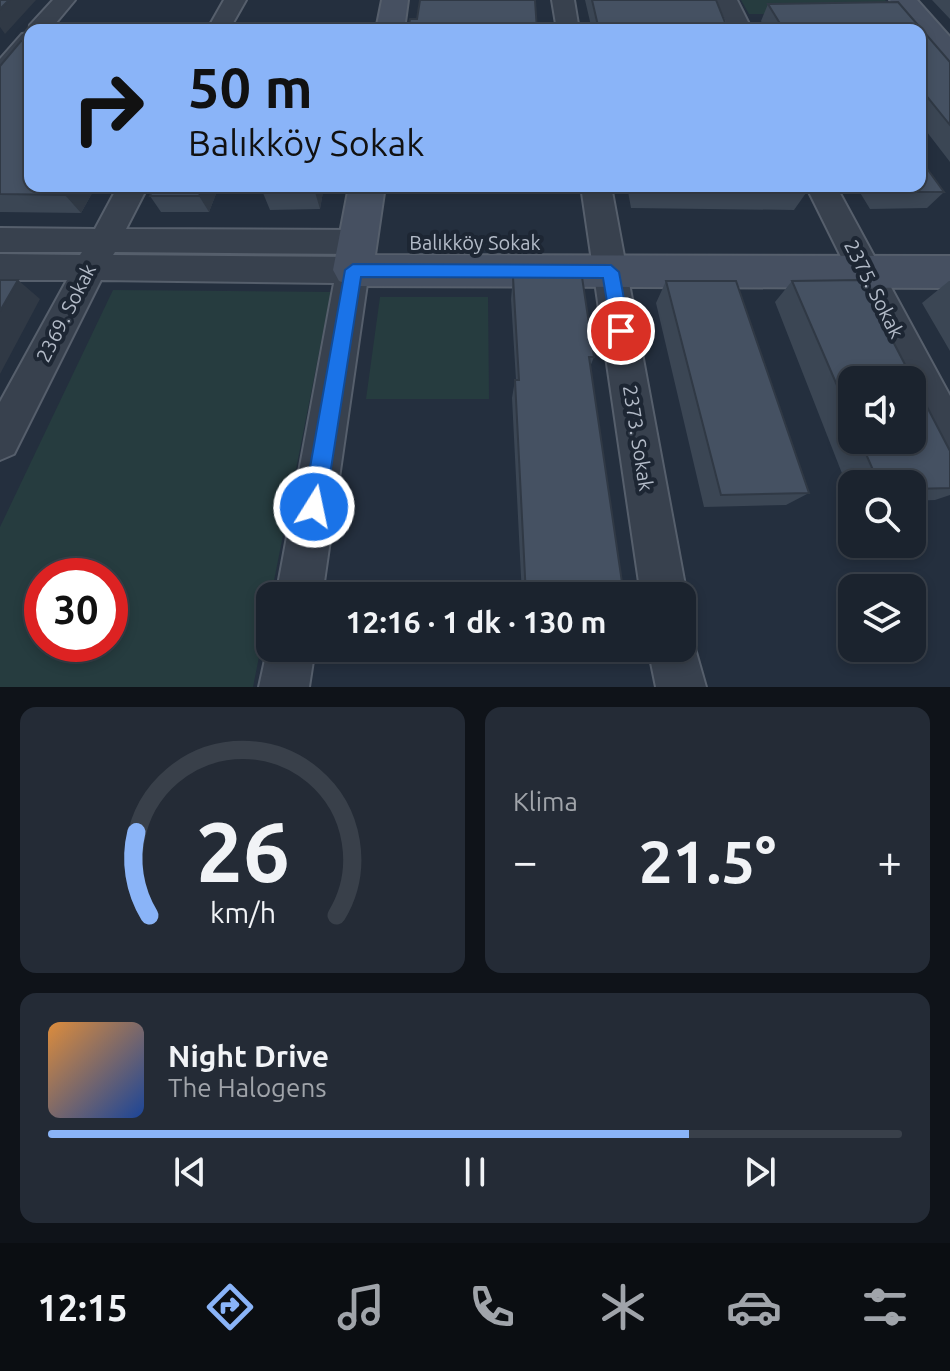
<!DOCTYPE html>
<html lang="tr">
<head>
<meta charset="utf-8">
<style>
	body { margin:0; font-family:Ubuntu,sans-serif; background:#242b36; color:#f1f3f6; height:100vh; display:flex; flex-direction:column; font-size:30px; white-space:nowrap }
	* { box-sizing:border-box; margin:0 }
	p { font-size:26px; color:#a0a4aa }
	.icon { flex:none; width:44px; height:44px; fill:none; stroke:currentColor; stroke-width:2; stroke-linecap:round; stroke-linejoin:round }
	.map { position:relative; height:687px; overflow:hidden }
	.drawer { display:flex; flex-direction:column; gap:20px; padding:20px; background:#0f1319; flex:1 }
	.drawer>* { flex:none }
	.banner { position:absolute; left:24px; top:24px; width:902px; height:168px; border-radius:16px; box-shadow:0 4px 12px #0003,0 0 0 2px #39404a; background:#8ab4f8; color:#111; overflow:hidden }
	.fabs { position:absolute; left:838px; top:366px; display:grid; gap:16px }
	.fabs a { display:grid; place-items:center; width:88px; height:88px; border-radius:16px; background:#1b232e; box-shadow:0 4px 12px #0003,0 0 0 2px #39404a; font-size:40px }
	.speed { position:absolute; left:24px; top:558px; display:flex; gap:16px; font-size:40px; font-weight:700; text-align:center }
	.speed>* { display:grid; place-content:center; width:104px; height:104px; border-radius:50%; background:#1b232e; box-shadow:0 4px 12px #0003,0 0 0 2px #39404a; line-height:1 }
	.speed .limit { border:12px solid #d22; background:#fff; color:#111 }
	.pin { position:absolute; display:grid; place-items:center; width:68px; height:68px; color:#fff; margin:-34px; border:4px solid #fff; border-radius:50%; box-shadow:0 2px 8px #0007 }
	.me { position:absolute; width:88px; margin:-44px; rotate:10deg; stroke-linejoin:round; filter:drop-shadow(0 0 6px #0008) }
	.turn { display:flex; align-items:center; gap:28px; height:168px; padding:0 32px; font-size:36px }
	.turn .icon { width:104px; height:104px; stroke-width:2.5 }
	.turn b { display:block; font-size:56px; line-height:68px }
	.big { font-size:60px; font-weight:600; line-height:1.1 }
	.drawer .tile { flex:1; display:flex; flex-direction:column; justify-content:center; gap:12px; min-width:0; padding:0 28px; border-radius:16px; background:#242b36 }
	.drawer .dial { align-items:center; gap:0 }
	.dial svg { height:208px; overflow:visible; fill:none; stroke:#39404a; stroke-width:7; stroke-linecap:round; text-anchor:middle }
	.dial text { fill:#f1f3f6; stroke:none }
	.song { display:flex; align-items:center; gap:24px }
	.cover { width:96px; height:96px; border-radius:12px; background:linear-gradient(135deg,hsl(30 70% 55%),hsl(220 70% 35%)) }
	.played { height:8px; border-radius:4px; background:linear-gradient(90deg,#8ab4f8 75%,#39404a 75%) }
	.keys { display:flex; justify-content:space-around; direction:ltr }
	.heat { display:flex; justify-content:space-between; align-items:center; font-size:44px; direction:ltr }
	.drawer .tiles { flex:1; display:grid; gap:20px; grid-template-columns:1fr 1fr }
	.tile:last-child { grid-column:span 2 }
	.trip { position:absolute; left:256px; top:582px; width:440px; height:80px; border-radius:16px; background:#1b232e; box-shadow:0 4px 12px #0003,0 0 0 2px #39404a; font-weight:600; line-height:80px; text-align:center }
	.tabs { display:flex; height:128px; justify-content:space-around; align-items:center; background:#0b0e12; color:#a0a4aa }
	.tabs .icon { width:56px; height:56px }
	.tabs .active { color:#8ab4f8 }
	.tabs b { font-size:36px; color:#f1f3f6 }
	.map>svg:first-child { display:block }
</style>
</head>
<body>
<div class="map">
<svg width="950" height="687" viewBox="0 0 950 687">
	<rect width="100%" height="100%" fill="#242f3e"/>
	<path fill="#263c3f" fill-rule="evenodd" d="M 741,0 L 885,0 L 896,13 L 749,14 Z
		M 113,290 L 331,292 L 253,687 L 0,687 L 0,527 ZM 42,576 L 110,576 L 110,644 L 42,644 Z
		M 380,297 L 488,297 L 489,399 L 366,399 Z"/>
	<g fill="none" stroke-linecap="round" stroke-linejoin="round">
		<g stroke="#565f6c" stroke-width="4">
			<path id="street" d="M 53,0 L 75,0 L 50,30 L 30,30 C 30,51 23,75 0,81 L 0,59 L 22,34 L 29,33 L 30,25 Z
				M 224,0 L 246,0 L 229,30 L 207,30 Z
				M 552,0 L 574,0 L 579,30 L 557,30 Z
				M 715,0 L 737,0 L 752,30 L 730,30 Z
				M 118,186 L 148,186 L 126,229 L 358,230 L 369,234 L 374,242 L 369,250 L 358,254 L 115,252 L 113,255 L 353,257 L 365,261 L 369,270 L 322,596 L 276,596 L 334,283 L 101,280 L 14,454 L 0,460 L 0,402 L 67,280 L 0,280 L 0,254 L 80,255 L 82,252 L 0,252 L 0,228 L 95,229 Z
				M 581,186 L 611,186 L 687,596 L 682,609 L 682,596 L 641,596 Z
				M 806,186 L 836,186 L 950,396 L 950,454 L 936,448 L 912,400 L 912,380 L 902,380 Z
				M 682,627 L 690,631 L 706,687 L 656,687 L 648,648 L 682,648 Z
				M 270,637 L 270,648 L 315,648 L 309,687 L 259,687 Z"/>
		</g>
		<g stroke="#565f6c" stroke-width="4">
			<path id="secondary" d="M 382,0 L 408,0 L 404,30 L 376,30 Z
				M 890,0 L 917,0 L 950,37 L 950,64 C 937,60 920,44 920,30 L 914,30 Z
				M 349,186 L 385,186 L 375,255 L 950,256 L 950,288 L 353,286 L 339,281 L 333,270 Z"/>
		</g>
		<use href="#street" fill="#38414e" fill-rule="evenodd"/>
		<use href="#secondary" fill="#465061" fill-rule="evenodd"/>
	</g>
	<path fill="#3b4654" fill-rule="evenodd" d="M 585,0 L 716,0 L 728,30 L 592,30 Z
		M 932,0 L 950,0 L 950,19 Z
		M 898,2 L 950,62 L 950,162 L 920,123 L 920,30 L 766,30 L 761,21 L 768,4 Z
		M 0,66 L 30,186 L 96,186 L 81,213 L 0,212 Z
		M 219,186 L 209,212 L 161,212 L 150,196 Z
		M 265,186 L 324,186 L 320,209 L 270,210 L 263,193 Z
		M 509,186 L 559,186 L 559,188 L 509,188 Z
		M 627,186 L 802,186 L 806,193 L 794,210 L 631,208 Z
		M 856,186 L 920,186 L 944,192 L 927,208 L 870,209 Z
		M 513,277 L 594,357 L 590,367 L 624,596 L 522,596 L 512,398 L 515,380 L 516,380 L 511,299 Z
		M 666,281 L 809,493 L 786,505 L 704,507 L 656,303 Z
		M 792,281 L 950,451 L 950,495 L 935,500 L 912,501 L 912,484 L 852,484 L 852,499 L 775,302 ZM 852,380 L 912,440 L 852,440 Z
		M 949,281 L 950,281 L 950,351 L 922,303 Z
		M 525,648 L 632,648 L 633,654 L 525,655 Z"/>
	<path fill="#303945" d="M 9,0 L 36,0 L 5,34 L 0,27 L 0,9 Z
		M 71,186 L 96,186 L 81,213 L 65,195 Z
		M 203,186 L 219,186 L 209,212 L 199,196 Z
		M 316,186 L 324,186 L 320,209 L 315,192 Z
		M 18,280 L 40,299 L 0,374 L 0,311 Z"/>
	<path fill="#455162" stroke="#303945" stroke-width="2" d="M 0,0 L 9,0 L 0,9 Z
		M 420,0 L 535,0 L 537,30 L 408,30 L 410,19 L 417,19 Z
		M 592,0 L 716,0 L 728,30 L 599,30 Z
		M 898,2 L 950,62 L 950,125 L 920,88 L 920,30 L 784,30 L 768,4 Z
		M 21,41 L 30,41 L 30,186 L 71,186 L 65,195 L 0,194 L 0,66 Z
		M 920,159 L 944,192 L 884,192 L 880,186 L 920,186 Z
		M 154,186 L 203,186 L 199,196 L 150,196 Z
		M 265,186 L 316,186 L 315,192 L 263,193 Z
		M 636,186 L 802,186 L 806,193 L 637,191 Z
		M 513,277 L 582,277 L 594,357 L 589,357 L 624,596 L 526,596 L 515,380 L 519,380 Z
		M 0,280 L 18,280 L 0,311 Z
		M 861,280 L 950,451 L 950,488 L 912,489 L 912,484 L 879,484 L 860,440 L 912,440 L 912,380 L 852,380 L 852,420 L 792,281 Z
		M 666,281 L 736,281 L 809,493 L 721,495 Z
		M 529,648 L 632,648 L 633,654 L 530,654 Z"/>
	<path fill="#1a73e8" stroke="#114b97" stroke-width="2" d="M 353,264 L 611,265 L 619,272 L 630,331 L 621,338 L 612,331 L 603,278 L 361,277 L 325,507 L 321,515 L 314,518 L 306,515 L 303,507 L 345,270 Z"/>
	<g text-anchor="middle" stroke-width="8" stroke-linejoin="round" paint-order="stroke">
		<g font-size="20" fill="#b4bcc9" stroke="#1d2633">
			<text x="475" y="250">Balıkköy Sokak</text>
			<text transform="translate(874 289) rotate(63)" y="7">2375. Sokak</text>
			<text transform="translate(66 313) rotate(-63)" y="7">2369. Sokak</text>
			<text transform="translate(638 438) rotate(81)" y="7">2373. Sokak</text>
		</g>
	</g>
</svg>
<div class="fabs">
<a><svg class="icon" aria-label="sound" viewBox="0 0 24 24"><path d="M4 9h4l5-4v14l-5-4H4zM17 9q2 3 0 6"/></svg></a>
<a><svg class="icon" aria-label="search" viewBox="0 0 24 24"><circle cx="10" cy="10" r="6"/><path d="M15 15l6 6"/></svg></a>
<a><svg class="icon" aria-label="layers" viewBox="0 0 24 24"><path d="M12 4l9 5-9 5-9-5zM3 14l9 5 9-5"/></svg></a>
</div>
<div class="speed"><div class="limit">30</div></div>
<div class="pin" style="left:621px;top:331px;background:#d93025"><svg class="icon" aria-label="arrive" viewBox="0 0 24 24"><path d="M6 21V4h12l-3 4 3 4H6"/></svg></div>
<svg class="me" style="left:314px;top:507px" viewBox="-20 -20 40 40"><circle r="17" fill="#1a73e8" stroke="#fff" stroke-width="3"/><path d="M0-11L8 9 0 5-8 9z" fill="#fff"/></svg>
<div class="trip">12:16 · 1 dk · 130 m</div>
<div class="banner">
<div class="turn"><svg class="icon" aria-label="right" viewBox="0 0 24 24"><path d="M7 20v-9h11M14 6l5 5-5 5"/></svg><div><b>50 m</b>Balıkköy Sokak</div></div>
</div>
</div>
<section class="drawer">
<div class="tiles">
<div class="tile dial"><svg viewBox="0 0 100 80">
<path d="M14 69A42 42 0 1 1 86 69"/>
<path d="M14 69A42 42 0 0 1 9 37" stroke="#8ab4f8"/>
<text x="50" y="56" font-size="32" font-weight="700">26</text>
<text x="50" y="72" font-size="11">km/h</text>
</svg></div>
<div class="tile"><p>Klima</p>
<div class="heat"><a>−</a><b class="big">21.5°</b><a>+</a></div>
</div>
<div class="tile">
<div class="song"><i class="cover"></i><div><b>Night Drive</b><p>The Halogens</p></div></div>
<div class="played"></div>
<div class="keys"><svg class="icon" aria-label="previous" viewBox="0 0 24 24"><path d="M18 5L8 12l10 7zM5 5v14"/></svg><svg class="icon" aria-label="pause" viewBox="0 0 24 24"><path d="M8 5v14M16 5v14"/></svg><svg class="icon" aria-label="next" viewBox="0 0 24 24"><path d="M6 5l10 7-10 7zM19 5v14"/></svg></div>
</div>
</div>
</section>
<nav class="tabs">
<b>12:15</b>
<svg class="icon active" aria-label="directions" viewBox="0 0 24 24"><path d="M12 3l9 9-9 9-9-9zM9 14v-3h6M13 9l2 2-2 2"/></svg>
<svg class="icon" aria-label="music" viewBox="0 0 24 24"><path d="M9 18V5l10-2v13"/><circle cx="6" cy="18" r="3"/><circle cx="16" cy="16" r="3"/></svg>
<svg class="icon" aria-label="phone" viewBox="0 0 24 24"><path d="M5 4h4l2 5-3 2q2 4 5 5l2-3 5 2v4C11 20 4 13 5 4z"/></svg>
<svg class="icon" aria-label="climate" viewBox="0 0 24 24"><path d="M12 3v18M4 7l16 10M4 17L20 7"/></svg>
<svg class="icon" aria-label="car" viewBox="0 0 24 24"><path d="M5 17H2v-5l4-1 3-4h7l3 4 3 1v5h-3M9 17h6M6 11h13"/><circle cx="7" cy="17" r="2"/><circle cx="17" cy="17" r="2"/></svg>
<svg class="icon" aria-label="filters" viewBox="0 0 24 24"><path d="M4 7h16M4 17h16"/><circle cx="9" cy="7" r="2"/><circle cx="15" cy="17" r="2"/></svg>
</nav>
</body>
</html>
